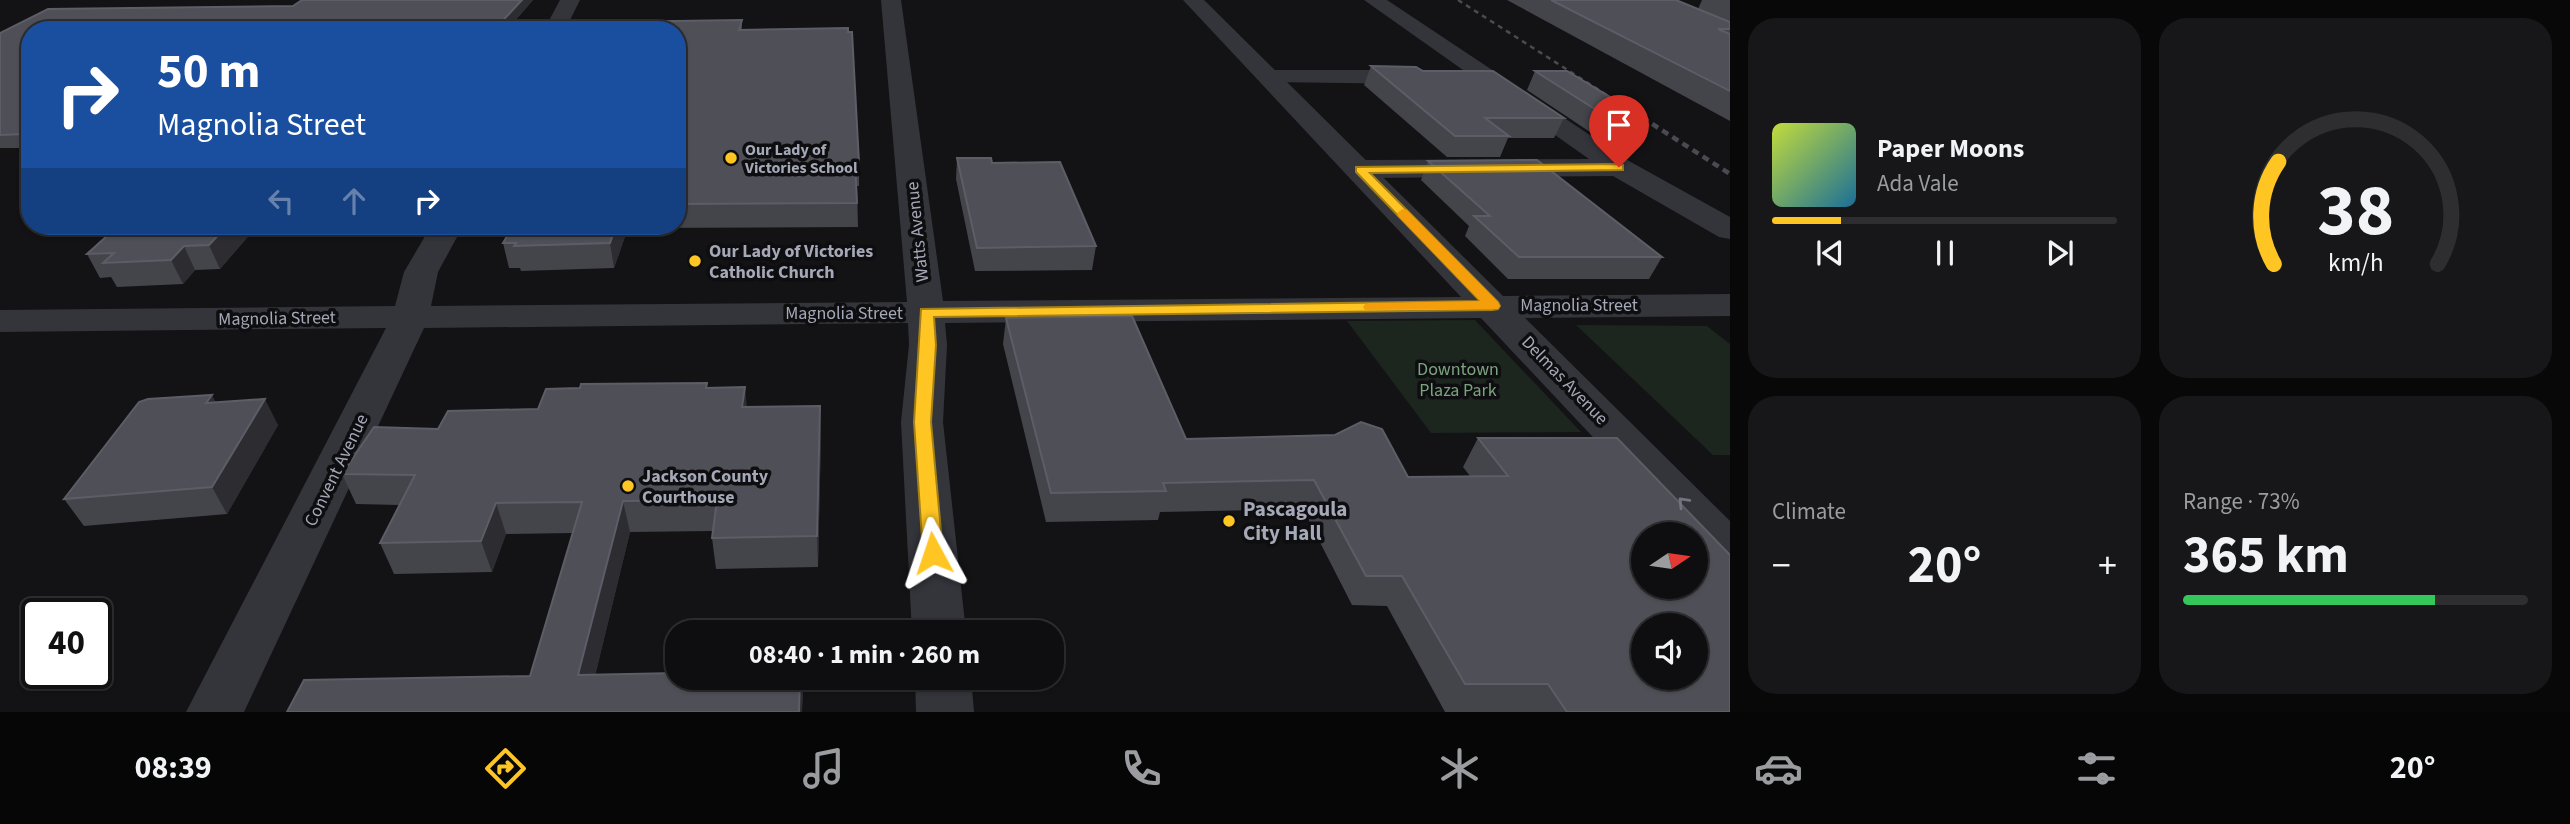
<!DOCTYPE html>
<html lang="en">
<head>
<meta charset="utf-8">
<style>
	body { margin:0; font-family:"Source Sans 3",sans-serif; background:#171719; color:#f1f3f6; height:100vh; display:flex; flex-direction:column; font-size:26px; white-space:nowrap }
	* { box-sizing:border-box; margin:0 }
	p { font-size:23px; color:#9b9c9f }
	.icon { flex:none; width:38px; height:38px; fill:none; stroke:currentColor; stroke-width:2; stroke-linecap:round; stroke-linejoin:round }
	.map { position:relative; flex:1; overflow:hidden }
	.side { display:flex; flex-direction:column; gap:18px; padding:18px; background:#080809; width:840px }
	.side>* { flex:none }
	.hud { position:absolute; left:21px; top:21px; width:665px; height:214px; border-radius:28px; box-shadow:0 2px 5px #0004,0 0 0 2px #2e2e30; background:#1a4fa0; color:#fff; overflow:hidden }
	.needle { width:46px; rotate:77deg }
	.fabs { position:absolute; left:1631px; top:522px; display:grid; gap:14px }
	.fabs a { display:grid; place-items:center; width:77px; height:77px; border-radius:50%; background:#0e0e10; box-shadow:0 2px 5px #0004,0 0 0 2px #2e2e30; font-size:35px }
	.speed { position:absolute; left:21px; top:598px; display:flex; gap:14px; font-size:35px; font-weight:700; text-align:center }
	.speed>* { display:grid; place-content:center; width:91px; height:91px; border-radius:50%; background:#0e0e10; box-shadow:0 2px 5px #0004,0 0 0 2px #2e2e30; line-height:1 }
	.speed .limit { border:4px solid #111; border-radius:10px; background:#fff; color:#111 }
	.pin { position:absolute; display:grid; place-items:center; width:60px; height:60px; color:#fff; margin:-72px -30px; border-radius:50% 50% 50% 0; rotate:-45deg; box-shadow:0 0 7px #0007 }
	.pin .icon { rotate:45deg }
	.me { position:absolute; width:77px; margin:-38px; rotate:355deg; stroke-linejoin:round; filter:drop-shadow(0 0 5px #0008) }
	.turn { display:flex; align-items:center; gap:24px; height:147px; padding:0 21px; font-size:32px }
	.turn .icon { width:91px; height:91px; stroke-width:2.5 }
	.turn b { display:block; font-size:49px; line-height:60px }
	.lanes { display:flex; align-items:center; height:66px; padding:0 21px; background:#0003; justify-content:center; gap:35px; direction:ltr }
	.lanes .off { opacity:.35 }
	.big { font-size:52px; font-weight:700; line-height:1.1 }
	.side .tile { flex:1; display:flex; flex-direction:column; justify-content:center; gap:10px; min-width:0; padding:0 24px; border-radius:28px; background:#171719 }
	.side .dial { align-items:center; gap:0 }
	.dial svg { height:182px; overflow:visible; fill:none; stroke:#2e2e30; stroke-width:7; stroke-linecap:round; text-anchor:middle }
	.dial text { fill:#f1f3f6; stroke:none }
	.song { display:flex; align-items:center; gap:21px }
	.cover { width:84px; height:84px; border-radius:10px; background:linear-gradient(135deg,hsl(70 70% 55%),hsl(200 70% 35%)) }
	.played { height:7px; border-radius:4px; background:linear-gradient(90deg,#fec523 20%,#2e2e30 20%) }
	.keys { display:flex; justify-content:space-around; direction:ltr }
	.heat { display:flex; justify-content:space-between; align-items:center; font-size:38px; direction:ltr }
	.charge { height:10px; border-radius:5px; background:linear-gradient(90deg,#34c759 73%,#2e2e30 0) }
	.side .tiles { flex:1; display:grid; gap:18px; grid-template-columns:repeat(2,1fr) }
	.trip { position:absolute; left:665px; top:620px; width:399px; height:70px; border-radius:28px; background:#0e0e10; box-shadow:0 2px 5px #0004,0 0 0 2px #2e2e30; font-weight:700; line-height:70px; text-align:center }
	.tabs { display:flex; height:112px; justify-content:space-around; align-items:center; background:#060606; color:#9b9c9f }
	.tabs .icon { width:49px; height:49px }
	.tabs .on { color:#fec523 }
	.tabs b { font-size:32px; color:#f1f3f6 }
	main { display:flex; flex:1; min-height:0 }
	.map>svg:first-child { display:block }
</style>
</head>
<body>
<main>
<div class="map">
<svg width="1730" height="712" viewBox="0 0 1730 712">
	<rect width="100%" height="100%" fill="#131315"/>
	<path fill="#1d251f" d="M 1475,320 L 1581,432 L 1431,433 L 1347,321 Z
		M 1576,325 L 1707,326 L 1730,344 L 1730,455 L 1713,455 Z"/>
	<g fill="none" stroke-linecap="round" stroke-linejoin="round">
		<path fill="#34353b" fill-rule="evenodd" d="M 1364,0 L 1387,0 L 1629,161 L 1730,217 L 1730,239 L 1719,237 L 1613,176 L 1360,178 L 1350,175 L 1346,169 L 1350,163 L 1360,160 L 1589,159 Z
			M 1270,70 L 1418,70 L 1426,72 L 1430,77 L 1426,82 L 1418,84 L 1262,82 L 1258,77 L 1262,72 Z"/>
		<path fill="#34353b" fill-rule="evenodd" d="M 560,0 L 580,0 L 565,30 L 544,30 Z
			M 881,0 L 901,0 L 943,301 L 1461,297 L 1183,0 L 1204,0 L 1503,296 L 1730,294 L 1730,316 L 1525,318 L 1730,521 L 1730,570 L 1713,564 L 1696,546 L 1696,534 L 1684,534 L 1481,318 L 945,323 L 947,345 L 943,422 L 966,632 L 912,632 L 901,422 L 909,345 L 908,323 L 424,328 L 244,712 L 186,712 L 386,328 L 0,332 L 0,310 L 395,306 L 404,272 L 431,226 L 463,226 L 438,272 L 431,306 L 907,302 Z
			M 915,677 L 971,677 L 974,712 L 916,712 Z"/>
		<path stroke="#494a52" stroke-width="2.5" stroke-dasharray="5 4.5" stroke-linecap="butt" d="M 1458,0 L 1635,113"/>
		<path stroke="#494a52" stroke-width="4.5" stroke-dasharray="7 5" stroke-linecap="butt" d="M 1632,111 L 1730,174"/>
	</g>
	<path fill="#44444b" d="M 302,0 L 533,0 L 507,30 L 30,30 L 30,148 L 0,148 L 0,33 L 48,9 L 293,6 Z
		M 1507,0 L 1676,0 L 1698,9 L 1702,0 L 1730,0 L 1730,121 Z
		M 742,20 L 742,30 L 859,163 L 859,186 L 857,186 L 858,227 L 628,228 L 614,268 L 521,271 L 520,268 L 509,268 L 503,243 L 513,226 L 677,226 L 677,30 Z
		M 1371,66 L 1423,71 L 1564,118 L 1554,138 L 1508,138 L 1500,157 L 1447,157 L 1364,85 Z
		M 1535,71 L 1645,118 L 1634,138 L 1599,138 L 1527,90 Z
		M 957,158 L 992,163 L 1096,246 L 1092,270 L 975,271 L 956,179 Z
		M 1428,161 L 1662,257 L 1649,279 L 1508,279 L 1465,236 L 1469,226 L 1421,180 Z
		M 118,226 L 257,226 L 220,269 L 195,270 L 183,284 L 117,287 L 111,277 L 100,278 L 87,254 Z
		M 1006,318 L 1186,439 L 1408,477 L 1470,476 L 1463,467 L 1478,438 L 1730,712 L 1445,712 L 1387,606 L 1352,605 L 1303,509 L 1160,512 L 1158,520 L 1046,522 L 1003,344 Z
		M 707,383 L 707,388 L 747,407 L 821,436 L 818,567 L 716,569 L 712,538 L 713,531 L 630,532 L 595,675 L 677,677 L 801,677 L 803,699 L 530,676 L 573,533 L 506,534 L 492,572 L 394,574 L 380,543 L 399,505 L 356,504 L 342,474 L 438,429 L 538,409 L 580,388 Z
		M 215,402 L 278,425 L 227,514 L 84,526 L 64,499 Z"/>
	<path fill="#2c2c31" d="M 522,0 L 533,0 L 507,30 L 494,30 Z
		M 30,131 L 30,142 L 25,134 Z
		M 227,226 L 257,226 L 220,269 L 209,245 Z
		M 616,226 L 628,226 L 628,228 L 614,268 L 610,243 Z
		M 184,246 L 195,270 L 183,284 L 171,260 Z
		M 745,387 L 748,417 L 742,407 Z
		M 212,395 L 226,421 L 206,403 Z
		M 265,399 L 278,425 L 227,514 L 212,487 Z
		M 820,406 L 821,436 L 818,567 L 817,536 Z
		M 623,501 L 630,532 L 588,706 L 578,675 Z
		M 496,503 L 506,534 L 492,572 L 481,541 Z
		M 800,677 L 801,677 L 803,699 L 802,712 L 799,712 Z"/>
	<path fill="#4f4f57" stroke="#5c5d66" stroke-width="2" fill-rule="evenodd" d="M 302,0 L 522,0 L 494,30 L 30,30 L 30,131 L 25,134 L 0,135 L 0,33 L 48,9 L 293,6 Z
		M 1551,0 L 1676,0 L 1730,22 L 1730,29 L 1718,29 L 1730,34 L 1730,91 Z
		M 742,20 L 739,30 L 848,28 L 848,32 L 852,32 L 859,163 L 855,163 L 857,203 L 677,204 L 677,30 L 601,30 L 606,22 Z
		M 1371,66 L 1416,67 L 1423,71 L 1493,71 L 1564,118 L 1485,118 L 1509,136 L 1455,136 Z
		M 1535,71 L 1567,71 L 1645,118 L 1609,118 Z
		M 957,158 L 991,158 L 992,163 L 1060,162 L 1096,246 L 977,248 Z
		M 1537,160 L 1662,257 L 1519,257 L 1474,216 L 1490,216 L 1428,161 Z
		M 118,226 L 227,226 L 209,245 L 184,246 L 171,260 L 103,263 L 114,253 L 87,254 Z
		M 513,226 L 616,226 L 610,243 L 514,246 L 516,243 L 503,243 Z
		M 1132,316 L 1186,439 L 1335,435 L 1361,422 L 1382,429 L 1408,477 L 1508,476 L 1478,438 L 1617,438 L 1730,555 L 1730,712 L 1567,712 L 1548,684 L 1465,684 L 1402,576 L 1366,576 L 1314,480 L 1163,483 L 1166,491 L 1051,493 L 1006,318 ZM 1643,534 L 1696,534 L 1696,586 L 1643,586 ZM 1643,625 L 1696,625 L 1696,677 L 1643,677 Z
		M 707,383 L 706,388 L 745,387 L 742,407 L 820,406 L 817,536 L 712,538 L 717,500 L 623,501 L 578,675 L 677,673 L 677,677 L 800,677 L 799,712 L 287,712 L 304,680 L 530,676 L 582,502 L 496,503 L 481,541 L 380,543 L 415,475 L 342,474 L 374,427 L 438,429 L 448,411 L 538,409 L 546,389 L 580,388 L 581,384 Z
		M 212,395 L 206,403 L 265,399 L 212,487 L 64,499 L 139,402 L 148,399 Z
		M 789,626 L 788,632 L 694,632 L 695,627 Z"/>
	<defs><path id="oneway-chevron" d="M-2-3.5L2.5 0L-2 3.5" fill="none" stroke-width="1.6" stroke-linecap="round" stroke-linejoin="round" transform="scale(1.75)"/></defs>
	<use stroke="#72747f" href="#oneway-chevron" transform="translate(1683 502) rotate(-134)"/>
	<path fill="#fec523" stroke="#a58017" stroke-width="2" d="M 1619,164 L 1623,165 L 1623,170 L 1370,173 L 1498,302 L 1500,306 L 1498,309 L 1493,310 L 934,317 L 936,345 L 931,422 L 943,553 L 940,559 L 933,561 L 926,559 L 923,553 L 914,422 L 921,309 L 1480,301 L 1356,172 L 1356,167 Z"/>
	<path fill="#f59e0b" d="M 1403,209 L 1407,210 L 1498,302 L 1500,306 L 1498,309 L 1365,310 L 1363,307 L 1365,304 L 1370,303 L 1480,301 L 1398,216 L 1397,213 Z"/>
	<g fill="#fec523" stroke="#0e0e10" stroke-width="2.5">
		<circle cx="731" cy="158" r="7"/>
		<circle cx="695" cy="261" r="7"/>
		<circle cx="628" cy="486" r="7"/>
		<circle cx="1229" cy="521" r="7"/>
	</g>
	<g text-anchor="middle" stroke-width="7" stroke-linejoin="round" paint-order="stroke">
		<g font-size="16" font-weight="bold" fill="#a4a8b7" stroke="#0e0e10" text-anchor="start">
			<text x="745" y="155">Our Lady of<tspan x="745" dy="18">Victories School</tspan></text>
		</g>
		<g font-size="18" fill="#a4a8b7" stroke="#0e0e10">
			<text transform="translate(917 232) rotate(-96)" y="6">Watts Avenue</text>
			<text x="1579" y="311">Magnolia Street</text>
			<text x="844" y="319">Magnolia Street</text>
			<text transform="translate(277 318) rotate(-1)" y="6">Magnolia Street</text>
			<text transform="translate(1565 380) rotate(46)" y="6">Delmas Avenue</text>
			<text transform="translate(336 470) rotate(-64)" y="6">Convent Avenue</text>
		</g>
		<g font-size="18" font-weight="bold" fill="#a4a8b7" stroke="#0e0e10" text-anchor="start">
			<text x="709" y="257">Our Lady of Victories<tspan x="709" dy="21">Catholic Church</tspan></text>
			<text x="642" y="482">Jackson County<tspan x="642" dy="21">Courthouse</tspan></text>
		</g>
		<g font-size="18" fill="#7aa37f" stroke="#0e0e10">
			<text x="1458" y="375">Downtown<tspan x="1458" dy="21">Plaza Park</tspan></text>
		</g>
		<g font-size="21" font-weight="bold" fill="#a4a8b7" stroke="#0e0e10" text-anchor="start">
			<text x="1243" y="516">Pascagoula<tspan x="1243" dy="24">City Hall</tspan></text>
		</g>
	</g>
</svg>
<div class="fabs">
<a><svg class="needle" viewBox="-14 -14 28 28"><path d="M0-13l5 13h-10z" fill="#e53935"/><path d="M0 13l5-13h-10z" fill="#9b9c9f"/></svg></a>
<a><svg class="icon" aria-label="sound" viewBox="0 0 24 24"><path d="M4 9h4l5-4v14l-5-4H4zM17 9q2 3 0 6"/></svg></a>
</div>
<div class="speed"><div class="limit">40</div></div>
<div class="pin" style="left:1619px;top:167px;background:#d93025"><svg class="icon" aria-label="arrive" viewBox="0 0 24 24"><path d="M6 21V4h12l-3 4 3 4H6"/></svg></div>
<svg class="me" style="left:933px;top:553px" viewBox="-20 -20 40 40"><path d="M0-17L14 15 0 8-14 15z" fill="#fec523" stroke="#fff" stroke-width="4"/></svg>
<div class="trip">08:40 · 1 min · 260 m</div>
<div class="hud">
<div class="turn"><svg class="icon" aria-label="right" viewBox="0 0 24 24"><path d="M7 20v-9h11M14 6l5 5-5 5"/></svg><div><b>50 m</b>Magnolia Street</div></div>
<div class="lanes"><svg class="icon off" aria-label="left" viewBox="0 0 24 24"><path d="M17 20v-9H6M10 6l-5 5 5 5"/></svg><svg class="icon off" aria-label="ahead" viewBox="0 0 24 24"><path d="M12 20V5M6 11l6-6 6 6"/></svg><svg class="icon" aria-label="right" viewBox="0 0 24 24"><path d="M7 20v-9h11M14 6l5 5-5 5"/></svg></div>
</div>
</div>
<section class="side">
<div class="tiles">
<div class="tile">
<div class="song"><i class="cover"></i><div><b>Paper Moons</b><p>Ada Vale</p></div></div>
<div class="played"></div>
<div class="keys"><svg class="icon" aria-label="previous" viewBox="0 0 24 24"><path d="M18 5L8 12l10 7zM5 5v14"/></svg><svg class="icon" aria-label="pause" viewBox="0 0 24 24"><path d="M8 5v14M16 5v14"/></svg><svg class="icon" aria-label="next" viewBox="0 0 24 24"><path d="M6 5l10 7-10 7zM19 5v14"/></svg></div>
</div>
<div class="tile dial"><svg viewBox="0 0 100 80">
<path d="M14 69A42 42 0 1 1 86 69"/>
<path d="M14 69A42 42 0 0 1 16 24" stroke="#fec523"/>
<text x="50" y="56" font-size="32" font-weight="700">38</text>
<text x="50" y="72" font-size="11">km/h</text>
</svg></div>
<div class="tile"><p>Climate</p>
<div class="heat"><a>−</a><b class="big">20°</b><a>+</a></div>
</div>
<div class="tile"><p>Range · 73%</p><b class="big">365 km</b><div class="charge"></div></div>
</div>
</section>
</main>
<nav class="tabs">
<b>08:39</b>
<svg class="icon on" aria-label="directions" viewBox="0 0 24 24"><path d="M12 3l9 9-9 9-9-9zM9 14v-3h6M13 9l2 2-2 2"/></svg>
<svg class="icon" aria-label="music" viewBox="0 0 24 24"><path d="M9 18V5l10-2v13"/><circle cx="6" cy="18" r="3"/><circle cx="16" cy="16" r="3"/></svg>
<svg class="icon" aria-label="phone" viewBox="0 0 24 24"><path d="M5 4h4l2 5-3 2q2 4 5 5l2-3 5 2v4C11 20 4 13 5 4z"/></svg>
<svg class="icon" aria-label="climate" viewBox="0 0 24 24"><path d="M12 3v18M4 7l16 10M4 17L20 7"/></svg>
<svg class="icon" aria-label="car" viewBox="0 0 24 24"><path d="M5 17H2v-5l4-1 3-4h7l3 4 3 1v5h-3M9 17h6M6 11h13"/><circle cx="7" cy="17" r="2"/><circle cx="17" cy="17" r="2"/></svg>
<svg class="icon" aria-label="filters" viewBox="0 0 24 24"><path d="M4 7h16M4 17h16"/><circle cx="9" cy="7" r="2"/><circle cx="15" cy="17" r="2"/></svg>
<b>20°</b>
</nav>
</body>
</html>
